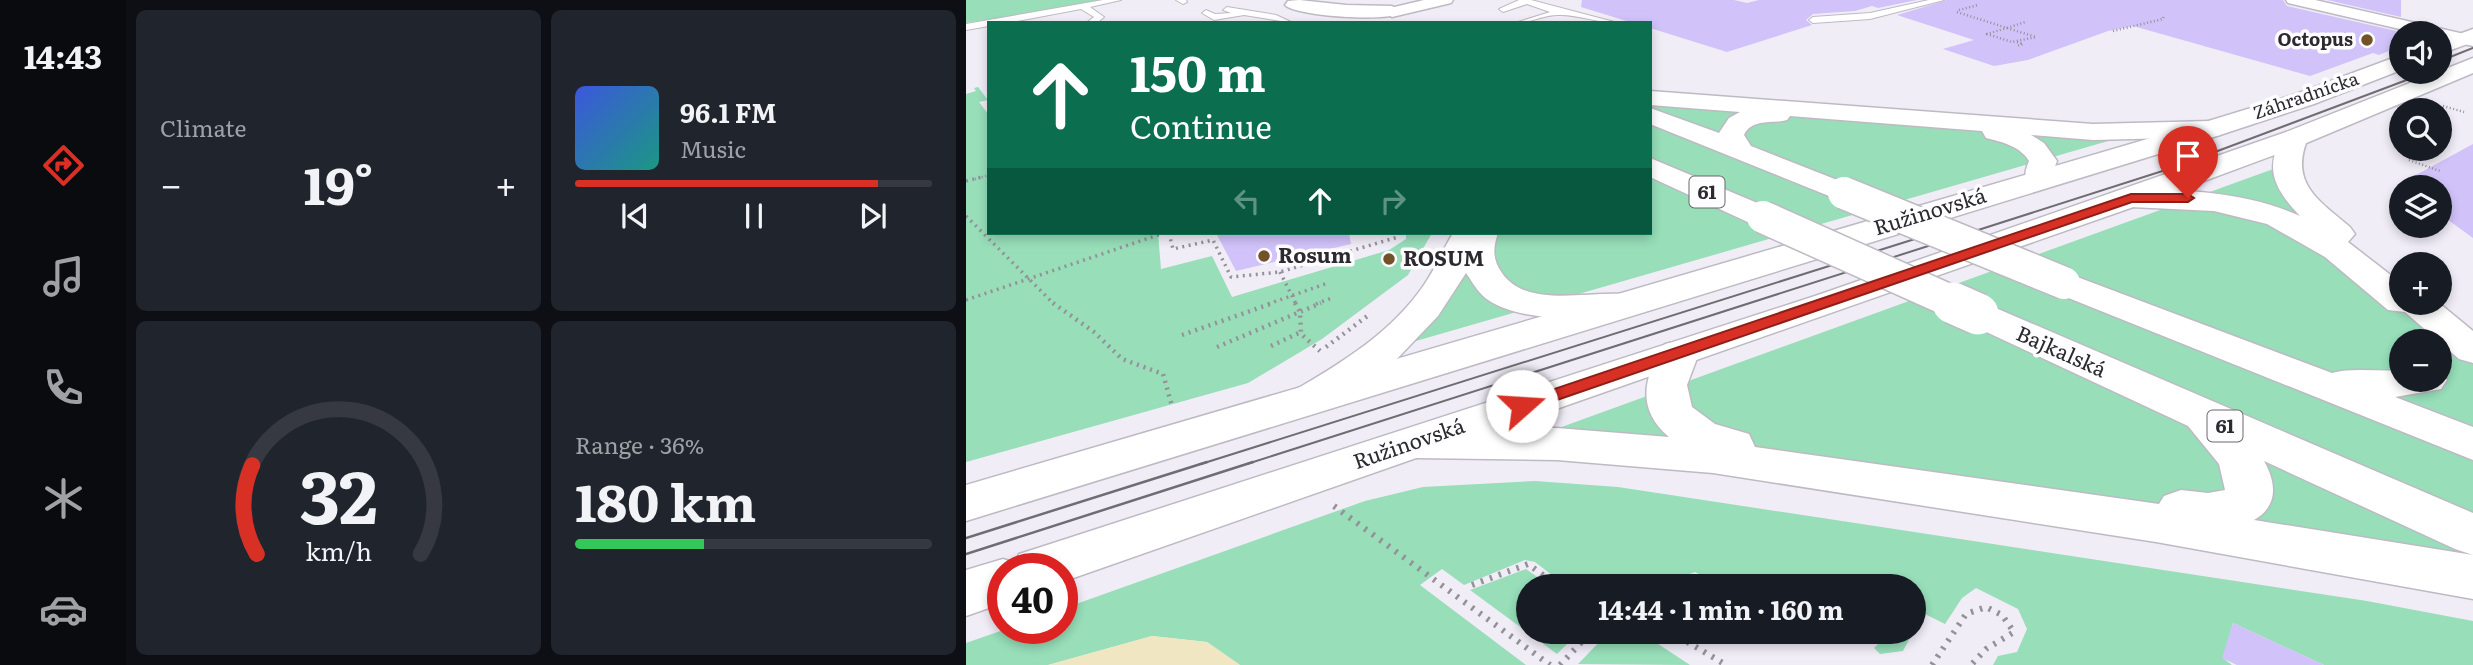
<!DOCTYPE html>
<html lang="en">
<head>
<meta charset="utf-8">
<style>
	body { margin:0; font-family:Literata,serif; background:#20242c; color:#f1f3f6; height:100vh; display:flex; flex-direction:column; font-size:26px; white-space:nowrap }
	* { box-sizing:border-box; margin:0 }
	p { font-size:23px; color:#9ea1a6 }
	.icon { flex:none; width:38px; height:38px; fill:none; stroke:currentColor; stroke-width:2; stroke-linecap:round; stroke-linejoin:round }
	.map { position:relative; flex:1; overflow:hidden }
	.details { display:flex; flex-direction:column; gap:10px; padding:10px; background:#0d0f14; width:840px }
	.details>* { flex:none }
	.top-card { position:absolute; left:21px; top:21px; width:665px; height:214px; border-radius:0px; box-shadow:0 4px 10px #0003; background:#0b6e4f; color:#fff; overflow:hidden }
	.fabs { position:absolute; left:1423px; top:21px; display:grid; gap:14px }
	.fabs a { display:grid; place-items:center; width:63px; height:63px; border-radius:50%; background:#171b24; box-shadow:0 4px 10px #0003; font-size:35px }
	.speed { position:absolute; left:21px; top:553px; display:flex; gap:14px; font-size:35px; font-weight:700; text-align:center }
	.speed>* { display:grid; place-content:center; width:91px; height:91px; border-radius:50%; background:#171b24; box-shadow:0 4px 10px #0003; line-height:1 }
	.speed .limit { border:10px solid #d22; background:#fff; color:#111 }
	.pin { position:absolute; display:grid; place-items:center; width:60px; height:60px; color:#fff; margin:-72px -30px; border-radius:50% 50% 50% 0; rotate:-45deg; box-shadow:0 0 7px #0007 }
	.pin .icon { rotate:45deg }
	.me { position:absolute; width:77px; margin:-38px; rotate:71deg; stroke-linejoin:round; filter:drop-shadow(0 0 5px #0008) }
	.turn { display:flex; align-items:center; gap:24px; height:147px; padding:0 28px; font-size:32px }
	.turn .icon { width:91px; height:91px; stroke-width:2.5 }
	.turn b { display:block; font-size:49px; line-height:60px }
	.lanes { display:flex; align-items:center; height:66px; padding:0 28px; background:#0003; justify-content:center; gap:35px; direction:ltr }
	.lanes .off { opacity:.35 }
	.big { font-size:52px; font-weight:700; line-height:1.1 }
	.details .tile { flex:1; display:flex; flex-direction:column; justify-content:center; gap:10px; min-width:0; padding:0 24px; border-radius:10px; background:#20242c }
	.details .dial { align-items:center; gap:0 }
	.dial svg { height:182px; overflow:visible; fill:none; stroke:#363941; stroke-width:7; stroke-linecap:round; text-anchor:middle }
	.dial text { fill:#f1f3f6; stroke:none }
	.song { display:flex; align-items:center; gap:21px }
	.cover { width:84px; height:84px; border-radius:10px; background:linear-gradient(135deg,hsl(230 70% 55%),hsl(170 70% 35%)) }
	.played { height:7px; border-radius:4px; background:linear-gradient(90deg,#d93025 85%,#363941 85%) }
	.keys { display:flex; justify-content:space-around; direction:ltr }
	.heat { display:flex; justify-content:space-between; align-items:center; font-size:38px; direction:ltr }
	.charge { height:10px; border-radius:5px; background:linear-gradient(90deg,#34c759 36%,#363941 0) }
	.details .tiles { flex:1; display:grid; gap:10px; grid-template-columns:repeat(2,1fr) }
	.trip { position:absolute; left:550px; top:574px; width:410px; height:70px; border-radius:35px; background:#171b24; box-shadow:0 4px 10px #0003; font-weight:700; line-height:70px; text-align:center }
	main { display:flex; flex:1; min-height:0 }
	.menu { display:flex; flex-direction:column; width:126px; justify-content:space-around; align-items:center; background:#090b0e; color:#9ea1a6 }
	.menu .icon { width:49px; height:49px }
	.menu .on { color:#d93025 }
	.menu b { font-size:32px; color:#f1f3f6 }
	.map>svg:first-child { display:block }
</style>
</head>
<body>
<main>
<nav class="menu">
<b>14:43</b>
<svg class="icon on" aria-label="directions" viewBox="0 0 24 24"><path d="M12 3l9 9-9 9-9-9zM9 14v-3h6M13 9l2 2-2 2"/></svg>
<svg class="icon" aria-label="music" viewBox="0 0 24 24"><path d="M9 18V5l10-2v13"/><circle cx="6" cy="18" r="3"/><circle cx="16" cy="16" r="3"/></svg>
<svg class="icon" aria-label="phone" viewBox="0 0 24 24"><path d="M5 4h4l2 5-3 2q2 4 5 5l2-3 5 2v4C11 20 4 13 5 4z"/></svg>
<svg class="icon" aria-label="climate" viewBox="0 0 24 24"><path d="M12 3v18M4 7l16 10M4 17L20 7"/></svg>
<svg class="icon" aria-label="car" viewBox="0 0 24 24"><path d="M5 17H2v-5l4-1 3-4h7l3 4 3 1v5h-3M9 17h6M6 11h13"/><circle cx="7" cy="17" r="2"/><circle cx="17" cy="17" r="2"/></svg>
</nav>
<section class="details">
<div class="tiles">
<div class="tile"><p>Climate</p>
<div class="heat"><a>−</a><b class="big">19°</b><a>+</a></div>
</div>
<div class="tile">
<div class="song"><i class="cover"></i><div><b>96.1 FM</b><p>Music</p></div></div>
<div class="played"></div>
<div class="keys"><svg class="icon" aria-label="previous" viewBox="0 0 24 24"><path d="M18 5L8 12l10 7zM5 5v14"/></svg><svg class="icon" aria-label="pause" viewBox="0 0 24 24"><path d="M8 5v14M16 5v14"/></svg><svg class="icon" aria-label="next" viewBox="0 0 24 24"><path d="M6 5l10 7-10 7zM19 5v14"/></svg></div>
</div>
<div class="tile dial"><svg viewBox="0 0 100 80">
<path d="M14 69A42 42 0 1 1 86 69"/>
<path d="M14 69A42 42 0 0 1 12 30" stroke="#d93025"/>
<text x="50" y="56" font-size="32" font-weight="700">32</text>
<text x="50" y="72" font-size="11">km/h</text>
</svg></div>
<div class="tile"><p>Range · 36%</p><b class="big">180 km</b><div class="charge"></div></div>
</div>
</section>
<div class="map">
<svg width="1507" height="665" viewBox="0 0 1507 665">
	<rect width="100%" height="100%" fill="#f1edf7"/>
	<path fill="#97deb9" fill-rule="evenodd" d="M 0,0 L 144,0 L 0,23 Z
		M 12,87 L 22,100 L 13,102 L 23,115 L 23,233 L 192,233 L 195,269 L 246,256 L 266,297 L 423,250 L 440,239 L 440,233 L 466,233 L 442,275 L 356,339 L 282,383 L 0,462 L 0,94 L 10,91 L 8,88 Z
		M 684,102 L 1163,135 L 443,343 L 501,257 L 512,233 L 684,233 Z
		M 1310,168 L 1435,303 L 1442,303 L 1507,358 L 1507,554 L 1283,530 L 579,433 ZM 1435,341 L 1474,341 L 1474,380 L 1435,380 Z
		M 569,481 L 652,487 L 1401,601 L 1507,621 L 1507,665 L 1358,665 L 1267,623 L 1257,658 L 1266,665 L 1027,665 L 1032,656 L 1051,652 L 1061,629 L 1052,609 L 1010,588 L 996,598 L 979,624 L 957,613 L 937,651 L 914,654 L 908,648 L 917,639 L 917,632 L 947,632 L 947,586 L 758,586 L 729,572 L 693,586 L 600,586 L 569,562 L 559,560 L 498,585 L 476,569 L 454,585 L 560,665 L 274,665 L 241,642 L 186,636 L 82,665 L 0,665 L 0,643 L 43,628 L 96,628 L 96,609 L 399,501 L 457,487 Z
		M 560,569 L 584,586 L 562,586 L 562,632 L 613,632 L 591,654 L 504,590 Z
		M 643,632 L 674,632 L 724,665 L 612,664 Z"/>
	<path fill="#f0e6c1" d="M 186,636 L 241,642 L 274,665 L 82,665 Z"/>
	<path fill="#d1c2f9" d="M 616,0 L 768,0 L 781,3 L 793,0 L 951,0 L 912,8 L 906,6 L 889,11 L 847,14 L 840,20 L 846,25 L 761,52 L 684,28 L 684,23 L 667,23 L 615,7 Z
		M 981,0 L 1317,0 L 1321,6 L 1435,32 L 1435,46 L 1413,55 L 1407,53 L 1344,76 L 1167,26 L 1142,31 L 1062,60 L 1028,66 L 977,49 L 1008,40 L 931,15 Z
		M 1361,0 L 1435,0 L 1435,17 Z
		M 1507,144 L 1507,238 L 1474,214 L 1474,187 L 1444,187 L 1437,182 Z
		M 250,233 L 383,233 L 385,244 L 270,271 Z
		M 1267,623 L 1358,665 L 1271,665 L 1256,658 Z"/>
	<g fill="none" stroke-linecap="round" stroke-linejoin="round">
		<g stroke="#bebac3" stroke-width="2">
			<path id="lane" d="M 137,0 L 155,0 L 124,7 L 138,17 L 131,23 L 120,23 L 128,17 L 115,9 L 40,23 L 23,23 L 23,26 L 0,30 L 0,24 Z
				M 210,0 L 220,0 L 221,2 L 217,4 Z
				M 553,0 L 565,0 L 652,23 C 632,23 610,14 592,15 C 577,15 564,23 549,23 L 584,12 L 561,4 L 537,12 L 533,9 Z
				M 963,0 L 978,0 L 904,19 L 847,23 L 843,20 L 847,17 L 904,13 Z
				M 261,7 L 310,15 L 327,23 L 278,15 L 248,20 L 236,13 L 240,10 L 249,14 L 265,13 L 257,10 Z"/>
		</g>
		<g stroke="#bebac3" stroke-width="3">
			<path id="street" d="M 458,0 L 487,0 L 485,3 L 426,17 L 418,12 L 420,9 Z
				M 1320,0 L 1349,0 L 1507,36 L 1507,46 L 1474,39 L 1474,33 L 1451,33 L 1322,3 Z"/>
		</g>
		<g stroke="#bebac3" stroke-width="3">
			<path id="secondary" d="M 1507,29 L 1507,42 L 1474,54 L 1474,41 Z
				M 1435,55 L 1435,70 L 1348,104 L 1254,135 L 0,521 L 0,485 L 1236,123 L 1330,94 Z
				M 1507,58 L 1507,73 L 1338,144 L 1176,204 L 96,582 L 96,569 L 37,569 L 37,603 L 0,616 L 0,570 L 37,559 L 49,563 L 53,554 L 72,548 L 852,295 L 1320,132 Z"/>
		</g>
		<g stroke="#bebac3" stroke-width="3">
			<path id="primary" d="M 333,0 L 380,5 L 426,6 L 435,12 C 426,23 328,16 319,5 L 322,1 Z
				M 684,91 L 1127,124 L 1245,121 L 1254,123 L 1258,129 L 1254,135 L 1245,137 L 1127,140 L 1065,135 L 1078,143 L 1091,161 L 1087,172 L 1089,180 L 1084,186 L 1074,189 L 1064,186 C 1057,177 1059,171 1063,161 C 1054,146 1036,142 1020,138 L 1016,131 L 824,116 L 821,120 C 806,124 786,118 778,135 L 785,146 L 889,187 L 893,193 L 889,199 L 878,202 L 684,124 L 684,108 L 753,133 L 763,118 L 774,112 L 684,105 Z
				M 1329,130 L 1338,132 L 1342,138 C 1323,183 1352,200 1384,227 L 1389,234 L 1382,242 L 1435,283 L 1435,303 L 1473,303 L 1507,331 L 1507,363 L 1493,359 L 1439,312 L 1422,310 L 1359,257 L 1301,224 L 1248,211 L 1165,207 L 1154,204 L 1150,198 L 1154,192 L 1165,189 C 1222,190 1281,192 1334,216 C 1308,189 1296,166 1320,132 Z
				M 684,158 L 808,210 L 813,217 L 808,224 L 797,226 L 786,224 L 684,177 Z
				M 487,233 L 532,233 C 527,248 526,259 536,273 C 563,312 632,287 671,296 L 676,304 L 671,312 C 633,321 546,324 516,295 C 510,289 505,280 500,273 L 472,316 L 428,362 L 359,410 L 344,414 L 329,410 L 323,400 L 329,390 C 377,362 426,332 458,285 C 469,269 477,250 487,233 Z
				M 1098,272 L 1366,373 C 1388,367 1412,372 1435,370 L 1435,380 L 1474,380 L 1475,371 L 1481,380 L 1475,389 L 1429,397 L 1507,427 L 1507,460 L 1085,291 L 1080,283 L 1085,275 Z
				M 1012,303 L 1025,306 L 1507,513 L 1507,555 L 1489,549 L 1298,461 C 1310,482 1313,506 1288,520 L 1507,555 L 1507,599 L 1190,542 L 747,473 L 591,460 L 451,458 L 435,453 L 428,442 L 435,431 L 451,426 L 591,428 L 703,437 C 670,409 677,377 699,344 L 713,341 L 727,344 L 733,353 L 721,385 L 726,407 L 749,424 L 783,434 L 789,447 L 1193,504 L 1198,496 L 1215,490 L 1242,493 L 1259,490 L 1253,464 L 1222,426 L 999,322 L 993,314 L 999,306 Z"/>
		</g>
		<path stroke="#949198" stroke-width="2.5" stroke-dasharray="1 2.5" stroke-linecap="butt" d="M 993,10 L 1012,5
			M 991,12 L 1041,28
			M 1041,28 L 1070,37 L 1046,42 L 1021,34 Z
			M 1041,28 L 1059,22
			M 1147,31 L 1197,19 L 1198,15
			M 1051,42 L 1057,44 L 1051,46
			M 1477,106 L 1498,112
			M 1443,160 L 1474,171
			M 9,179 L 23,175"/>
		<path stroke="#949198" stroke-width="3.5" stroke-dasharray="2 4.5" stroke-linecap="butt" d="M 0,181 L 16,177
			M 0,216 L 88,304
			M 203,233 L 207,249 L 247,240 L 265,277 L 314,272 L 432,237 L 432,233
			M 314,272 L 330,304
			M 0,300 L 198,233
			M 302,304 L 362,283
			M 350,304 L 368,297"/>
		<path stroke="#949198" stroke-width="4.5" stroke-dasharray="2 5" stroke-linecap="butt" d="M 87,303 L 128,332 L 156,359 L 197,374 L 206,406
			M 329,303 L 334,312 L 335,334 L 354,351
			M 216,335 L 307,303
			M 305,346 L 335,332
			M 251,347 L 355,303
			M 360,347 L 404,314"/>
		<path stroke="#949198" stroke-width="6" stroke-dasharray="2.5 7" stroke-linecap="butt" d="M 368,506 L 584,665
			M 506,585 L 562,564 L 592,586
			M 705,632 L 760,665
			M 594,665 L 625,632
			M 966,665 L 1000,614 L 1020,607 L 1036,615 L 1048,632 L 1020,649 L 1005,665"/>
		<use href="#lane" fill="#fff" fill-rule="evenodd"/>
		<use href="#street" fill="#fff" fill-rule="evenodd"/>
		<use href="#secondary" fill="#fff" fill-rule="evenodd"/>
		<use href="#primary" fill="#fff" fill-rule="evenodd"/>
		<path stroke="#6f6c72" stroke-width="2" d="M 1474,61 L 1507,48
			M 235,464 L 952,238
			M 281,464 L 1209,167 L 1462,72"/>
		<path stroke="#6f6c72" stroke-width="2.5" d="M 0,538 L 241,462
			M 0,554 L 287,462"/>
		<g stroke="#bebac3" stroke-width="35" stroke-linecap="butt">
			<path id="primary-bridge-far1" d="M 878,193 L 1098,283
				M 797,217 L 991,304"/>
		</g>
		<g stroke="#bebac3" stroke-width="44" stroke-linecap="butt">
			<path id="primary-bridge" d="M 987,303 L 1012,314"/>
		</g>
		<use href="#primary-bridge-far1" stroke="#fff" stroke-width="32"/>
		<use href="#primary-bridge" stroke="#fff" stroke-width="41"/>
	</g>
	<path fill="#d93025" stroke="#8d1f18" stroke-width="2" d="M 1165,194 L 1222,194 L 1228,198 L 1222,202 L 1166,202 L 562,410 L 550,410 L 547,406 L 550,402 Z"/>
	<g fill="#735129" stroke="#fdfcfe" stroke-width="2.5">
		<circle cx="1401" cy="40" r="7"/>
		<circle cx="298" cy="256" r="7"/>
		<circle cx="423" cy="259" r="7"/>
	</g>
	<g text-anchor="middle" stroke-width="7" stroke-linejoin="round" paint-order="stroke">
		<g font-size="18" font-weight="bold" fill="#2c2a2e" stroke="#fdfcfe" text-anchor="end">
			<text x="1387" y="46">Octopus</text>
		</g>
		<g font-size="18" fill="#2c2a2e" stroke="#fdfcfe">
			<text transform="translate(1340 96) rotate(-19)" y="6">Záhradnícka</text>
		</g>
		<g fill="#fdfcfe" stroke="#6b696c" stroke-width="2">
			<rect x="723.5" y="176.5" width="35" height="31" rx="5"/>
			<rect x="1241.5" y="410.5" width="35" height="31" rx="5"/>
		</g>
		<g font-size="19" font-weight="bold" fill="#2c2a2e">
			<text x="741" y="199">61</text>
			<text x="1259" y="433">61</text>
		</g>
		<g font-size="21" fill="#2c2a2e" stroke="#fdfcfe">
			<text transform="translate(964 212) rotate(-17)" y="7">Ružinovská</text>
			<text transform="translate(1095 352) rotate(24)" y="7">Bajkalská</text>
			<text transform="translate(443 444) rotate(-19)" y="7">Ružinovská</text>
		</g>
		<g font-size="21" font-weight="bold" fill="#2c2a2e" stroke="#fdfcfe" text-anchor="start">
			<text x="312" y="263">Rosum</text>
			<text x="437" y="266">ROSUM</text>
		</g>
	</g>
</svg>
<div class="fabs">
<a><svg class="icon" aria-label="sound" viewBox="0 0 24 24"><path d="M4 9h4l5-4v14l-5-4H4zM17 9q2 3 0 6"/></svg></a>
<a><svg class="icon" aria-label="search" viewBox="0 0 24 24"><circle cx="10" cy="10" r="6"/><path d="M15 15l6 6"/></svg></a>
<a><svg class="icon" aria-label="layers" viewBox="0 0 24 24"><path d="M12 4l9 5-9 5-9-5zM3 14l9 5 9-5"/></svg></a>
<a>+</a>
<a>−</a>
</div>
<div class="speed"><div class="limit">40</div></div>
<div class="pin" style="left:1222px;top:198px;background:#d93025"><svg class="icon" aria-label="arrive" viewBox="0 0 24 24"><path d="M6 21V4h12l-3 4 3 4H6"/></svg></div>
<svg class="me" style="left:556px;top:406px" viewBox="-20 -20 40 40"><circle r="19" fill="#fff"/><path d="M0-13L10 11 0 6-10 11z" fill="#d93025"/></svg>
<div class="trip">14:44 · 1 min · 160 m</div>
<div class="top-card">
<div class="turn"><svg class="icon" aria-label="ahead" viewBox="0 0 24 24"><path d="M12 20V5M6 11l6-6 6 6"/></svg><div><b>150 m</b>Continue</div></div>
<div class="lanes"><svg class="icon off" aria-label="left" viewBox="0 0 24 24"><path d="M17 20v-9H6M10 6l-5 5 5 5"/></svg><svg class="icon" aria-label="ahead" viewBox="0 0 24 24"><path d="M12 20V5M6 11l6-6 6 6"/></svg><svg class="icon off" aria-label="right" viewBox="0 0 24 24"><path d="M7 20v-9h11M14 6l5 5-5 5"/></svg></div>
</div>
</div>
</main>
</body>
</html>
